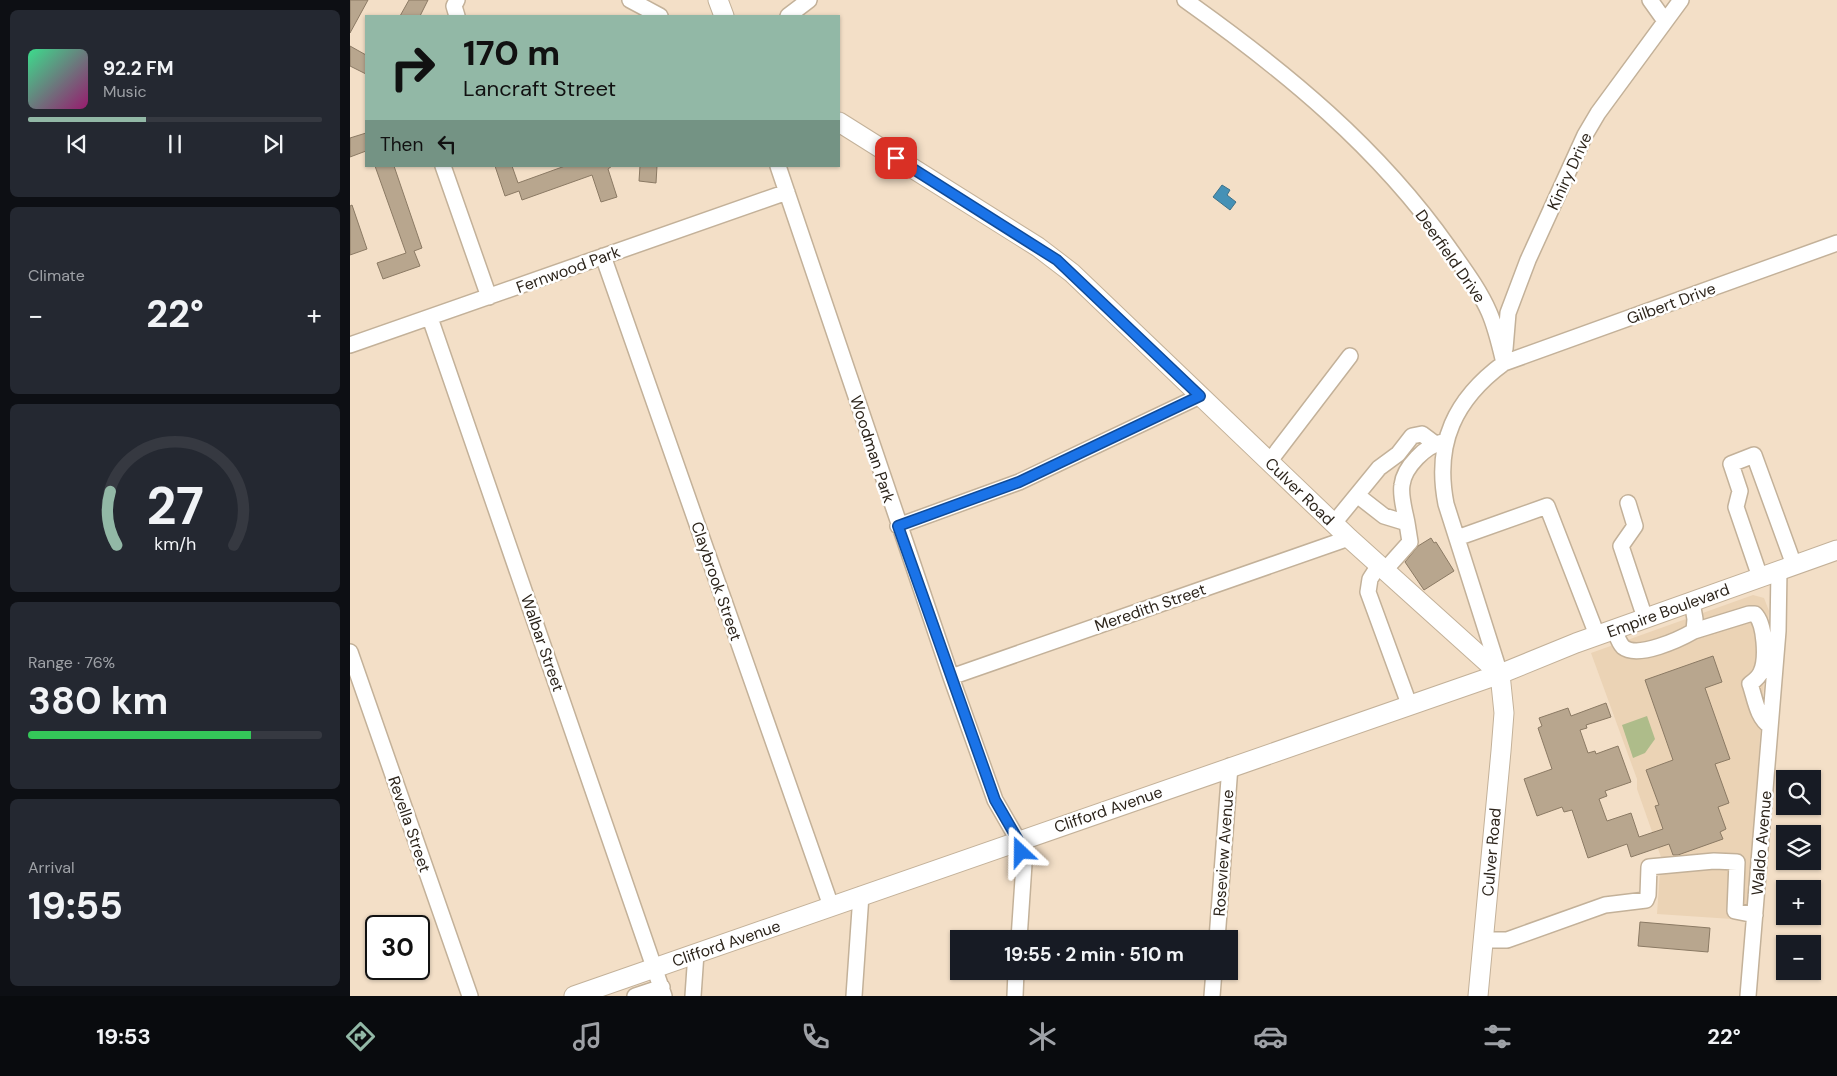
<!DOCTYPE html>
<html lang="en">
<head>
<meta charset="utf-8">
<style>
	body { margin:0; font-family:"DM Sans",sans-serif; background:#242831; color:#f1f3f6; height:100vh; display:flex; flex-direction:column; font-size:19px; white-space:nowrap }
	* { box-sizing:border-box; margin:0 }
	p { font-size:16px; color:#9ea1a6 }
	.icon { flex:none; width:28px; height:28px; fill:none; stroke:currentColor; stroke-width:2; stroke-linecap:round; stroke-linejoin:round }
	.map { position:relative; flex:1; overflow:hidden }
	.drawer { display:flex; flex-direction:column; gap:10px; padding:10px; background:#0d0f14; width:350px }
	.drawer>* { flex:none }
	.hud { position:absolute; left:15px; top:15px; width:475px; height:152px; border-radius:0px; box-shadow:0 1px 4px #0004; background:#92b8a6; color:#111; overflow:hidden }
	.buttons { position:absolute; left:1426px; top:770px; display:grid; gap:10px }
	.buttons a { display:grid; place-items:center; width:45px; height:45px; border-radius:0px; background:#171b24; box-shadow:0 1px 4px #0004; font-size:25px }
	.speed { position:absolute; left:15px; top:915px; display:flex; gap:10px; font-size:25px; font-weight:700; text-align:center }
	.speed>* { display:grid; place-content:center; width:65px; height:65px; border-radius:50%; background:#171b24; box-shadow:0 1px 4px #0004; line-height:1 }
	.speed .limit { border:2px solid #111; border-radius:8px; background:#fff; color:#111 }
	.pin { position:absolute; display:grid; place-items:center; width:42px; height:42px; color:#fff; margin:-21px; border-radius:10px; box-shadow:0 2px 8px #0006 }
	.me { position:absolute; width:55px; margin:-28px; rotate:337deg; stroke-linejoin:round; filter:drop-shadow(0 0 4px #0008) }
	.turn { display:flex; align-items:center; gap:18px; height:105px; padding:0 15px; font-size:22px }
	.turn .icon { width:65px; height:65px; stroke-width:2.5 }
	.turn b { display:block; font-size:35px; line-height:42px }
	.then { display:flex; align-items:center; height:48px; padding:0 15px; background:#0003; gap:10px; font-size:19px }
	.big { font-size:38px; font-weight:700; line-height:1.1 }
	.drawer .widget { flex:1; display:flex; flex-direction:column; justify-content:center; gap:8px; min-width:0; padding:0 18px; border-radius:8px; background:#242831 }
	.drawer .dial { align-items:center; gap:0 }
	.dial svg { height:130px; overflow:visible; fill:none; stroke:#363941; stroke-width:7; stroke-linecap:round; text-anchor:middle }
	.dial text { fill:#f1f3f6; stroke:none }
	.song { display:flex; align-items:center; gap:15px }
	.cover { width:60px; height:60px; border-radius:8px; background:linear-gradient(135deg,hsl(150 70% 55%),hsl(320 70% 35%)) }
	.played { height:5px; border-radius:2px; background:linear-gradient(90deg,#92b8a6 40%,#363941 40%) }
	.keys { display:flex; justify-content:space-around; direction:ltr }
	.heat { display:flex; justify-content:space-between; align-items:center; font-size:28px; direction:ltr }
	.charge { height:8px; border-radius:4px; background:linear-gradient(90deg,#34c759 76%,#363941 0) }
	.trip { position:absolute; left:600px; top:930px; width:288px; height:50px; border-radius:0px; background:#171b24; box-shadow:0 1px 4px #0004; font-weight:700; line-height:50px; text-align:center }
	.dock { display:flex; height:80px; justify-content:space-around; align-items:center; background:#090b0e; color:#9ea1a6 }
	.dock .icon { width:35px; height:35px }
	.dock .selected { color:#92b8a6 }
	.dock b { font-size:22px; color:#f1f3f6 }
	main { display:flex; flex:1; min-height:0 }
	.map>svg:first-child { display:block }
</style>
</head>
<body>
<main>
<section class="drawer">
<div class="widget">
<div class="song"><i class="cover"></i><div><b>92.2 FM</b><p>Music</p></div></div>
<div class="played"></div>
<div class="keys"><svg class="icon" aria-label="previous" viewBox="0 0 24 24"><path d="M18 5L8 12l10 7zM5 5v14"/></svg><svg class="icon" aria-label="pause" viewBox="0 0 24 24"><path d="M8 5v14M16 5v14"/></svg><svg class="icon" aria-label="next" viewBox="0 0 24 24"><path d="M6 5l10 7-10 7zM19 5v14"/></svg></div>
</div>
<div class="widget"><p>Climate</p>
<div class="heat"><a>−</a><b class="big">22°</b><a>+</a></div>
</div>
<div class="widget dial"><svg viewBox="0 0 100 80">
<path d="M14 69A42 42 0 1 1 86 69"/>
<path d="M14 69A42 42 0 0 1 10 36" stroke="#92b8a6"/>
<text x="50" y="56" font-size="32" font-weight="700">27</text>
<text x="50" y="72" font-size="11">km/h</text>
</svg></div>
<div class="widget"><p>Range · 76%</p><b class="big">380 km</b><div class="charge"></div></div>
<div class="widget"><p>Arrival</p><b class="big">19:55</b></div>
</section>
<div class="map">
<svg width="1487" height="996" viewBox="0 0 1487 996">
	<rect width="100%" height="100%" fill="#f3dfc7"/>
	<path fill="#ebd3b5" d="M 1403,595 L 1414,598 L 1419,611 L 1397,920 L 1307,914 L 1311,857 L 1287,789 L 1287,779 L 1241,653 Z"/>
	<path fill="#aebc8a" d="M 1297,716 L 1305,739 L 1295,753 L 1283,758 L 1272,725 Z"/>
	<path fill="#4591b6" stroke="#3e7188" d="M 872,185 L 880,190 L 877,195 L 886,202 L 880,210 L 863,197 Z"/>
	<path fill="#b8a68e" stroke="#8b7a64" d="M 0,0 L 18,0 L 0,33 Z
		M 59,0 L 78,0 L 70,16 L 50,16 Z
		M 0,46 L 16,55 L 16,74 L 0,66 Z
		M 16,133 L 16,151 L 0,157 L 0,138 Z
		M 25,166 L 44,166 L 72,248 L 64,251 L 70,266 L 33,279 L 27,263 L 56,253 Z
		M 145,166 L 162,166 L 168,183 L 215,166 L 262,166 L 258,169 L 267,197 L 251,202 L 242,175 L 172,200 L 169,191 L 155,196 Z
		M 290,166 L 307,166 L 306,183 L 289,181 Z
		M 2,205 L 17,249 L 0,255 L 0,206 Z
		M 1081,538 L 1084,543 L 1086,542 L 1104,571 L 1074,590 L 1055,562 L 1068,546 Z
		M 1363,656 L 1372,682 L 1355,688 L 1380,759 L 1365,764 L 1379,803 L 1368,807 L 1376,829 L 1370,832 L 1373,839 L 1328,855 L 1323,855 L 1319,844 L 1281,857 L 1277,844 L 1238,858 L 1222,810 L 1214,812 L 1212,807 L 1187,816 L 1174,779 L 1202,769 L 1188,728 L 1192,726 L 1189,718 L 1218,708 L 1221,716 L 1256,703 L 1261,717 L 1236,725 L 1237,728 L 1230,730 L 1238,753 L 1245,751 L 1246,754 L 1268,746 L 1281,782 L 1255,791 L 1257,796 L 1249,799 L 1257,821 L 1281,813 L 1289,837 L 1313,829 L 1305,806 L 1309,805 L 1296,770 L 1323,760 L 1295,680 Z
		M 1290,922 L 1360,928 L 1358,952 L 1288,946 Z"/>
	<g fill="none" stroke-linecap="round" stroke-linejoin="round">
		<g stroke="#c3b199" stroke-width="18">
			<path id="minor" d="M 280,0 L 310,16
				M 835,0 C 935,71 1028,147 1099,248 C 1113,268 1129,289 1139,312 C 1146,328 1150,346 1154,363
				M 1300,0 L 1315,21
				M 107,16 L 104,6 L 107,0
				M 438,16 L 459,0
				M 93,166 L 139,297
				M 428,166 L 601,677 L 645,800 L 668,840 L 674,864 L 669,939
				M 253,256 L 481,906
				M 80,318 L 314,996
				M 0,345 L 437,192
				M 1155,349 L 1158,313 L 1178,260 L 1235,135 L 1248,113 L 1331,0
				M 919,462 L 1000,356
				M 1007,495 L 1034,516 L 1057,523 L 1060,542 L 1035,570
				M 1278,503 L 1285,526 L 1271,546 L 1295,618
				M 984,523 L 1029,468 L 1048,454 L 1062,436 L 1072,434 L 1084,443
				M 1057,523 C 1055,512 1050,496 1052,485 C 1054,467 1076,445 1093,442
				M 548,526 L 669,482 L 850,396
				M 1107,538 L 1197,506 L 1247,635
				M 1029,565 L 1020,579 L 1018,592 L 1059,704
				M 1410,577 L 1386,507 L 1390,491 L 1381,464 L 1404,455 L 1444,565
				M 1264,629 C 1266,634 1269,643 1273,647 C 1288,659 1330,639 1344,631 L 1345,619 L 1342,602
				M 1344,631 L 1399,614 L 1405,614 C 1415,624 1417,659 1411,672 C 1409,677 1404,681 1400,684 C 1405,698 1407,718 1420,726
				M 0,652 L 120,996
				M 1150,674 L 1096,504 C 1084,443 1105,399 1154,363 L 1487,243
				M 601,677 L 999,538
				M 867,939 L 880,766
				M 1133,940 L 1157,940 L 1255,905 L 1296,900 L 1298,895 L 1299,867 L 1364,861 L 1387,862 L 1385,911 L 1405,915
				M 285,996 L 312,987
				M 343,996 L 346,953
				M 504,996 L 511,895
				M 665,996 L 666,971
				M 862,996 L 864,971
				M 1398,996 L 1428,631 L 1429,570"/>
		</g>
		<g stroke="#c3b199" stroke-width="21">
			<path id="major" d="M 368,0 L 374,16
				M 489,122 L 688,247 L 722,273 L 999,538 L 1150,674 L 1154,713 L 1151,751 L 1128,996
				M 224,996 L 1150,674 L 1226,643 L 1487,550"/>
		</g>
		<use href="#minor" stroke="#fff" stroke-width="15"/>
		<use href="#major" stroke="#fff" stroke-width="19"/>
	</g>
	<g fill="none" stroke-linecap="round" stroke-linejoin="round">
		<g stroke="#114b97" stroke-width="12">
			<path id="route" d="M 546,158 L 707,260 L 850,396 L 669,482 L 548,526 L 645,800 L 668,840 L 671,852"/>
		</g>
		<use href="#route" stroke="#1a73e8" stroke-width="9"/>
	</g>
	<g text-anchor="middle" stroke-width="5" stroke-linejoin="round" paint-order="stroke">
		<g font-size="16" fill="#2d251c" stroke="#fff">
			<text transform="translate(1219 171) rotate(-65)" y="6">Kiniry Drive</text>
			<text transform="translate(1101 256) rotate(55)" y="6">Deerfield Drive</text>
			<text transform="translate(218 269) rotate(-20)" y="6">Fernwood Park</text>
			<text transform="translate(1321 303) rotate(-20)" y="6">Gilbert Drive</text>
			<text transform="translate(523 449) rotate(72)" y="6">Woodman Park</text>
			<text transform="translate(950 491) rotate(44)" y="6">Culver Road</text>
			<text transform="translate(367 581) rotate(71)" y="6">Claybrook Street</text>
			<text transform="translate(800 607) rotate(-19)" y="6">Meredith Street</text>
			<text transform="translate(1318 610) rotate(-20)" y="6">Empire Boulevard</text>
			<text transform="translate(193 643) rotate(71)" y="6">Walbar Street</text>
			<text transform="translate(758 809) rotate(-19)" y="6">Clifford Avenue</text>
			<text transform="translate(60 824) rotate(71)" y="6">Revella Street</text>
			<text transform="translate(1411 843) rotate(-85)" y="6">Waldo Avenue</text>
			<text transform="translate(1141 852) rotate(-85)" y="6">Culver Road</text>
			<text transform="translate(873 853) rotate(-86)" y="6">Roseview Avenue</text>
			<text transform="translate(376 943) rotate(-19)" y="6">Clifford Avenue</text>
		</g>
	</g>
</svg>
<div class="buttons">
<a><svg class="icon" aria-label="search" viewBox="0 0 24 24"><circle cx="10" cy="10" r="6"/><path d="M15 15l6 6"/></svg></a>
<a><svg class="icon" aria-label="layers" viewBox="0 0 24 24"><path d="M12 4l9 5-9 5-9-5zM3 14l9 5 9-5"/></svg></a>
<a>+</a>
<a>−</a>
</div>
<div class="speed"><div class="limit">30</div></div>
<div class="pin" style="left:546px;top:158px;background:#d93025"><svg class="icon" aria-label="arrive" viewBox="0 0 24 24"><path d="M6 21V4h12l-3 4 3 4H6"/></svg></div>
<svg class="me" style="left:671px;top:852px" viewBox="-20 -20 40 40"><path d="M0-17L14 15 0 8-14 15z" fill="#1a73e8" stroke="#fff" stroke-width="4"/></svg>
<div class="trip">19:55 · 2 min · 510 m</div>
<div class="hud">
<div class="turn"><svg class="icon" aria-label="right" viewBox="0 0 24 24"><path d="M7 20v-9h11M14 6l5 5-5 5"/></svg><div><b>170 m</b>Lancraft Street</div></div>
<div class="then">Then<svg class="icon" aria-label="left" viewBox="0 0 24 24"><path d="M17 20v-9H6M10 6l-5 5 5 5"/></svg></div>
</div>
</div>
</main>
<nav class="dock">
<b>19:53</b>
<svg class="icon selected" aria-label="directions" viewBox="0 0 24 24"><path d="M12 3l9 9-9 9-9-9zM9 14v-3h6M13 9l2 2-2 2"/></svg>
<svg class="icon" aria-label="music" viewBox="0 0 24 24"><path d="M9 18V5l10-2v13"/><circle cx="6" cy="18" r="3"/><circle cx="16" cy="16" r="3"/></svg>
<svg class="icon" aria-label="phone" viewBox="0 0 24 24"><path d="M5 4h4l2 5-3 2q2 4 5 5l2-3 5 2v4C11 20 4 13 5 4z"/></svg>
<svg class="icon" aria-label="climate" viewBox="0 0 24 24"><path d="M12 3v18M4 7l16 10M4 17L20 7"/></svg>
<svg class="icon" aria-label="car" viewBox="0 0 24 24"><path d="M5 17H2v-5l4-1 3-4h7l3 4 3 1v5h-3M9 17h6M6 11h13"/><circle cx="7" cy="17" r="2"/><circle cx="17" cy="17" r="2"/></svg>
<svg class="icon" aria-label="filters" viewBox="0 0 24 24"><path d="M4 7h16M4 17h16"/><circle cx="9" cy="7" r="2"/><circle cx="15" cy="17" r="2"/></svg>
<b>22°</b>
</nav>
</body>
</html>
